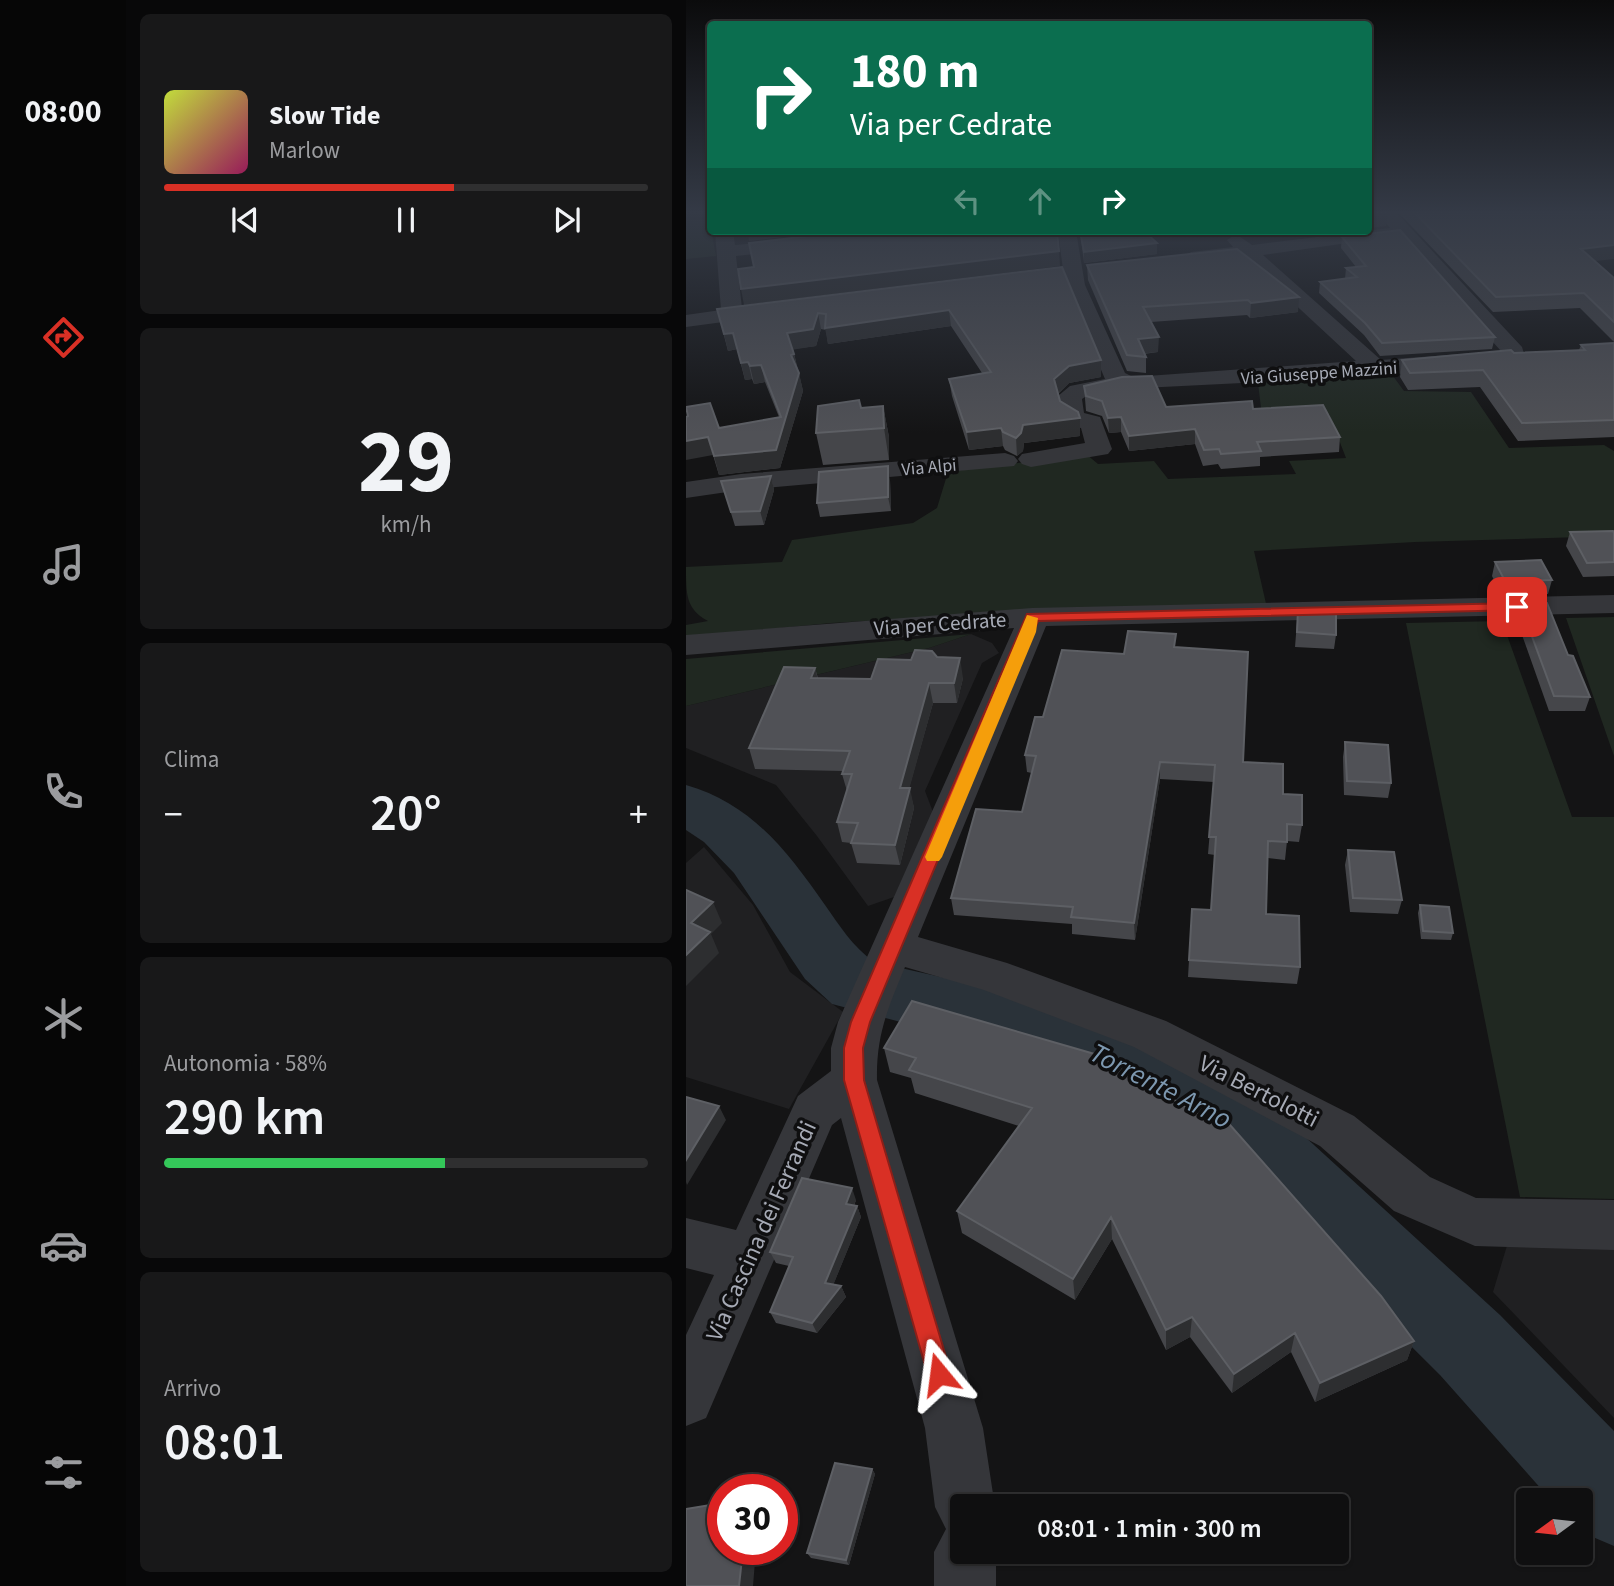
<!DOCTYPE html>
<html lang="it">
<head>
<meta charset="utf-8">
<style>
	body { margin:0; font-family:"Source Sans 3",sans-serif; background:#181819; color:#f1f3f6; height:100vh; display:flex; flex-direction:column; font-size:26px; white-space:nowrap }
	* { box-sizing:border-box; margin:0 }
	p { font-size:23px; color:#9b9c9f }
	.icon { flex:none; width:38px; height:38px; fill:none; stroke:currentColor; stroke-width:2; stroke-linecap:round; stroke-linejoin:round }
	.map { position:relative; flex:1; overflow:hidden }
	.drawer { display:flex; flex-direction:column; gap:14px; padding:14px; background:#080809; width:560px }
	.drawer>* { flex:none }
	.guide { position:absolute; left:21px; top:21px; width:665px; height:214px; border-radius:7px; box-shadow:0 2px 5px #0004,0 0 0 2px #2f2f30; background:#0b6e4f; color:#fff; overflow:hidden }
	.needle { width:46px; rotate:255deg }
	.buttons { position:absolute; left:830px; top:1488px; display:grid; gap:14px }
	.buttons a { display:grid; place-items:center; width:77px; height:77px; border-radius:7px; background:#0f0f10; box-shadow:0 2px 5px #0004,0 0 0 2px #2f2f30; font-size:35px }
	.speed { position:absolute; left:21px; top:1474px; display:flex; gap:14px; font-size:35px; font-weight:700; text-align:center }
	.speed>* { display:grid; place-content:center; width:91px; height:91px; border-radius:50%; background:#0f0f10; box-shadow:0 2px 5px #0004,0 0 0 2px #2f2f30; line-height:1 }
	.speed .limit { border:10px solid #d22; background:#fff; color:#111 }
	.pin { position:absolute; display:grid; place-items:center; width:60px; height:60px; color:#fff; margin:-30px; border-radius:14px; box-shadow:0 4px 10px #0006 }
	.me { position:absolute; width:77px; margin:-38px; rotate:344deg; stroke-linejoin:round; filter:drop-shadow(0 0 5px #0008) }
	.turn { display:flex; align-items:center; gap:24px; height:147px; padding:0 28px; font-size:32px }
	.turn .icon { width:91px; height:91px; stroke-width:2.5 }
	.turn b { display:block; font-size:49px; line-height:60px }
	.lanes { display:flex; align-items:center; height:66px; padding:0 28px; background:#0003; justify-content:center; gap:35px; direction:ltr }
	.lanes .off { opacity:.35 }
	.big { font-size:52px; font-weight:600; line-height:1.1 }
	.drawer .card { flex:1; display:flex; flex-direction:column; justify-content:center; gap:10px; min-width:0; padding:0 24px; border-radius:10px; background:#181819 }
	.drawer .dial { align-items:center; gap:0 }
	.dial b { font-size:91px; line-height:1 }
	.song { display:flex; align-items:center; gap:21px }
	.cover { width:84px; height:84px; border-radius:10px; background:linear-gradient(135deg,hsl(70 70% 55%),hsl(330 70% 35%)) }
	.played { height:7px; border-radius:4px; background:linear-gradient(90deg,#d93025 60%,#2f2f30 60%) }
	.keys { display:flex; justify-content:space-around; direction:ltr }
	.heat { display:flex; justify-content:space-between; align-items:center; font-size:38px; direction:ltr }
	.charge { height:10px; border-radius:5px; background:linear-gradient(90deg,#34c759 58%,#2f2f30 0) }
	.trip { position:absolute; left:264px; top:1494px; width:399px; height:70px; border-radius:7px; background:#0f0f10; box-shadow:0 2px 5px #0004,0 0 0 2px #2f2f30; font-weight:600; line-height:70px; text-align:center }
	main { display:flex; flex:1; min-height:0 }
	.tab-bar { display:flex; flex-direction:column; width:126px; justify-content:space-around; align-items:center; background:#060606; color:#9b9c9f }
	.tab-bar .icon { width:49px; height:49px }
	.tab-bar .current { color:#d93025 }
	.tab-bar b { font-size:32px; color:#f1f3f6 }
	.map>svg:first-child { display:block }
</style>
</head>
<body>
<main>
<nav class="tab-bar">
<b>08:00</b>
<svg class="icon current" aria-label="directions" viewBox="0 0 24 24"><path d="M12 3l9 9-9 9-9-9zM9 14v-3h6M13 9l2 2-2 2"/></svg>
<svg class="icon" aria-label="music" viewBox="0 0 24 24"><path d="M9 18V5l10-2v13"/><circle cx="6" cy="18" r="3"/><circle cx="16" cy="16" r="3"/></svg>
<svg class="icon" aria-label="phone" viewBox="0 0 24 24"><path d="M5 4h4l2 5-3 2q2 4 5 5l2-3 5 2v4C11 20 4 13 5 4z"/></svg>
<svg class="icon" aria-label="climate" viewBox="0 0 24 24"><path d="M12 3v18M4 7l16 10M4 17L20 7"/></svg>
<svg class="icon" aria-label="car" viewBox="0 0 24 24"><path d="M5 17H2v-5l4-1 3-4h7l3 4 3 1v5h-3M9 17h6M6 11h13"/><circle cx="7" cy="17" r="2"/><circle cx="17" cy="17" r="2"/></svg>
<svg class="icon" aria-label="filters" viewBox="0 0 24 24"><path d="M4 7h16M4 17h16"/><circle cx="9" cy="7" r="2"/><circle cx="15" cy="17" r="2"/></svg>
</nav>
<section class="drawer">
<div class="card">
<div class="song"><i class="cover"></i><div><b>Slow Tide</b><p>Marlow</p></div></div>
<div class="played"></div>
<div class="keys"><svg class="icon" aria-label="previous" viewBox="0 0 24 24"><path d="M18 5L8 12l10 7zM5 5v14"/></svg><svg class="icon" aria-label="pause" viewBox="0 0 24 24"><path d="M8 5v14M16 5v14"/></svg><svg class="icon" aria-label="next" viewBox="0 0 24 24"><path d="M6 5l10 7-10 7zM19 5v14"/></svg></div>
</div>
<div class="card dial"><b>29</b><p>km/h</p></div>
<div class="card"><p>Clima</p>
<div class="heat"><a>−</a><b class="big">20°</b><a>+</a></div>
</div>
<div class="card"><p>Autonomia · 58%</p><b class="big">290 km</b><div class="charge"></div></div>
<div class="card"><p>Arrivo</p><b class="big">08:01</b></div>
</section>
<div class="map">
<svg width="928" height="1586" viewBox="0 0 928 1586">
	<rect width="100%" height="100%" fill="#141415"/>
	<path fill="#202022" d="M 285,634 L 306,643 L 313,653 L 296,663 L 239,791 L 247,812 L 208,897 L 182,906 L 131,836 L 90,785 L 0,748 L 0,706 L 243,648 Z
		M 18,847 L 67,905 L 104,972 L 157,1012 L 103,1109 L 0,1077 L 0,863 Z
		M 823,1239 L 928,1246 L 928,1418 L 807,1292 Z"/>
	<path fill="#202821" d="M 23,219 L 30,256 L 0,259 L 0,220 Z
		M 704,372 L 718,391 L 785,392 L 823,448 L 918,445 L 928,451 L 928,536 L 729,542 L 568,551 L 581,608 L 352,611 L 145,623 L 0,637 L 0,625 L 22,621 C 0,609 0,595 0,567 L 96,562 L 106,540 L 227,523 L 251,508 L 262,472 L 400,454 L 412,464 L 468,461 L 482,479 L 610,474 L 603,461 L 660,458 L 643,414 L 576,416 L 572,383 Z
		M 928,617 L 928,756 L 880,618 Z
		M 816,621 L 886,817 L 928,817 L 928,1199 L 834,1197 L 720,623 Z
		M 285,634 L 243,648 L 0,706 L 0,659 Z"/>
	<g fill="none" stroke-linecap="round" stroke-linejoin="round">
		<path fill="#2a3239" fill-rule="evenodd" d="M 0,785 C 66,804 101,851 139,905 C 153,925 167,947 188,962 L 371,1003 L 570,1092 L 814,1315 L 928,1431 L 928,1546 L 895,1532 L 894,1500 L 865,1500 L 754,1375 L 518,1140 L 356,1059 L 146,1004 L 119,979 L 48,873 L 18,842 L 0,830 Z"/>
		<path fill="#35363a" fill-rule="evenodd" d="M 690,211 L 709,211 L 836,347 L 839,357 L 836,362 L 692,376 L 436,389 L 399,397 L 396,399 L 398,413 L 414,417 L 426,449 L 422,454 L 345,467 L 336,464 L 332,459 L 336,454 L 399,443 L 395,428 C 375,424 374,414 372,396 L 384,386 L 419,379 L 379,285 L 372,231 L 390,231 L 399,285 L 439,373 L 447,377 L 670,361 L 558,257 L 505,264 L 495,258 L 505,252 L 547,247 L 541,240 L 550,234 L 566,245 L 704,228 ZM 711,236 L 815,351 L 695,360 L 577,255 Z
			M 29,231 L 47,231 L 49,245 L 121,239 L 123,243 L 121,247 L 114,249 L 50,256 L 56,308 L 82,305 L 92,311 L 89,315 L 0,327 L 0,315 L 35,310 Z
			M 319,453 L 328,456 L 332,461 L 328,466 L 55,490 L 0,498 L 0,482 L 55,474 Z
			M 928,595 L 928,613 L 360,626 L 232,937 L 321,963 L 480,1021 L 668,1116 L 744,1177 L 790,1198 L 928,1200 L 928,1250 L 789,1246 L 708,1211 L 634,1146 L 448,1047 L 298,990 L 219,967 C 202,1008 190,1035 191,1080 L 297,1428 L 309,1507 L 276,1507 L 276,1552 L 310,1552 L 310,1586 L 248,1586 L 248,1552 L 260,1529 L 249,1507 L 239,1428 L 155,1118 L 146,1125 L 20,1418 L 0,1426 L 0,1335 L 28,1275 L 0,1268 L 0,1218 L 50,1230 L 112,1096 L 145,1071 L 145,1048 L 152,1022 L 328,628 L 0,655 L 0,635 L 346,608 Z"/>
	</g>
	<path fill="#45464a" d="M 711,211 L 928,211 L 909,261 L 928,278 L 928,342 L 894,308 L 807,312 Z
		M 394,231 L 471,254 L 398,263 Z
		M 656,237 L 809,337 L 806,349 L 694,356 L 678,335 L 633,293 L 634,282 L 659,279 L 660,268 L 670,267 L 655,248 Z
		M 551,249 L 612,312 L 564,318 L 561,315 L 465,322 L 472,352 L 458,354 L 460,357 L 460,373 L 441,371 L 402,280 L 401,265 Z
		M 376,267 L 415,360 L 415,377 L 383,383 L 372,394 L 374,401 L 394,418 L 394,436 L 338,443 L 337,451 L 331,456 L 319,450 L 317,446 L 283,450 L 266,396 L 263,379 L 296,373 L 265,326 L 142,344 L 140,330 L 135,329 L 130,346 L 107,349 L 117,391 L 94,468 L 33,475 L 27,455 L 33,428 L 93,417 L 79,382 L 68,384 L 66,379 L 59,380 L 51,349 L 42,351 L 31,309 Z
		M 928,343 L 928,437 L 832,441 L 794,387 L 722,390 L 714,377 L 716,360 L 893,350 L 895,345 Z
		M 398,386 L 480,407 L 567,409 L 654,437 L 653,452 L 574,457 L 574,466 L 535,469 L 532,464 L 517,466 L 509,444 L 443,451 L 435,432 L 423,433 L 416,416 L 400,411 Z
		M 197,406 L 203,437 L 203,460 L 137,465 L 130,433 Z
		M 85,476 L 88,490 L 78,525 L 49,526 L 35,481 Z
		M 204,480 L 205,511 L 134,517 L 131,503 Z
		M 884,532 L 928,533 L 928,576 L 897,577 L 880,546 Z
		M 809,562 L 866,580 L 862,594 L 815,595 L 806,576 Z
		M 834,604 L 882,655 L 904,697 L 899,711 L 863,711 L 830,618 Z
		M 612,609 L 650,635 L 648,649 L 609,647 Z
		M 489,648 L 557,762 L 597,794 L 616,825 L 613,842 L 601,841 L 599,860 L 582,858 L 580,914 L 614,967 L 611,984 L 502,977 L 503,960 L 525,910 L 529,855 L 522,854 L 528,782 L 474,779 L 449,940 L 386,934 L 386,924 L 268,915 L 265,898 L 336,812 L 346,773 L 341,772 L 339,755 L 357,717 L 438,654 Z
		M 251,657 L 277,678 L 271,703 L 247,703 L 223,788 L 228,808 L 214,865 L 171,863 L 165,843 L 156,842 L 151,822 L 161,791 L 156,774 L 157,771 L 69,769 L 63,748 L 129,668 L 132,678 L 185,679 L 225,660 Z
		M 659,742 L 705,783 L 702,798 L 658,795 L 657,757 Z
		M 662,850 L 716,900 L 712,914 L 664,912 L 659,865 Z
		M 734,905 L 767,933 L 765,940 L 735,939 L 732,913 Z
		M 226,1001 L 728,1341 L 721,1360 L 629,1402 L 605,1352 L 546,1393 L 504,1337 L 480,1350 L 426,1239 L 389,1300 L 276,1233 L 271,1211 L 333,1126 L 229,1093 L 225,1078 L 204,1072 L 198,1048 Z
		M 170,1200 L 168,1206 L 171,1206 L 175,1217 L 147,1285 L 155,1286 L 160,1297 L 131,1333 L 90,1323 L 84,1312 L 103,1266 L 90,1263 L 84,1252 Z
		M 186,1469 L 189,1474 L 163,1565 L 125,1558 L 121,1553 Z"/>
	<path fill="#2d2e30" d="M 702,212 L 700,226 L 682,228 L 682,214 Z
		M 49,231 L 153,231 L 63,241 L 62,235 L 50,236 Z
		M 597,231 L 654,231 L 597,237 Z
		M 471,243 L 471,254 L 398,263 L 398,252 Z
		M 928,245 L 928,259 L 891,263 L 895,249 Z
		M 373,251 L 374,266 L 58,305 L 55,289 Z
		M 613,297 L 612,312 L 564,318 L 565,303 Z
		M 263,310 L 265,326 L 142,344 L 139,328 Z
		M 132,313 L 135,329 L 130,346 L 105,350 L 101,333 Z
		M 47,333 L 51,349 L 42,351 L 38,334 Z
		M 473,337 L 472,352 L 452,354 L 452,339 Z
		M 108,354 L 112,371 L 105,355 Z
		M 415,360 L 415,377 L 383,383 L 369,396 L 368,379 L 383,366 Z
		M 62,362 L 66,379 L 59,380 L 55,363 Z
		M 75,365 L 79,382 L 68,384 L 64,366 Z
		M 113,373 L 117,391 L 94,468 L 33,475 L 28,456 L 90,450 Z
		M 197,406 L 203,437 L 203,460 L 198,428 Z
		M 435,417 L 435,432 L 423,433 L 422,418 Z
		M 394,418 L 394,436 L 338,443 L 337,451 L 331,456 L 330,438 L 337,425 Z
		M 315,428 L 317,446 L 283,450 L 281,432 Z
		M 509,429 L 509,444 L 443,451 L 443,436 Z
		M 22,437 L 27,455 L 0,460 L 0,441 Z
		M 202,466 L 204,480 L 205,511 L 202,497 Z
		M 85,476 L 88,490 L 78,525 L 74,511 Z
		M 274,658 L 277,678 L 271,703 L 268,683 Z
		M 129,668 L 134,688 L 125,678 Z
		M 243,683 L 247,703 L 218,808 L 214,788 Z
		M 474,762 L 474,779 L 449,940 L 448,923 Z
		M 224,788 L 228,808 L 214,865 L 209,845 Z
		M 27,902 L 36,923 L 25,934 L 33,953 L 0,986 L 0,955 L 5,923 Z
		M 33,1106 L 40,1120 L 1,1185 L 0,1182 L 0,1160 Z
		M 166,1188 L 170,1200 L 164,1215 L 160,1204 Z
		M 171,1206 L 175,1217 L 144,1293 L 139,1283 Z
		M 425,1217 L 426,1239 L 389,1300 L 387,1279 Z
		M 155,1286 L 160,1297 L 131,1333 L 126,1323 Z
		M 506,1317 L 504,1337 L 480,1350 L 480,1330 Z
		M 609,1333 L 605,1352 L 546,1393 L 548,1374 Z
		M 728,1341 L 721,1360 L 629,1402 L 634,1383 Z
		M 186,1469 L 189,1474 L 163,1565 L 160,1560 Z
		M 57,1549 L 70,1549 L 67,1586 L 53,1586 Z"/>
	<path fill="#505156" stroke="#5d5f64" stroke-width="2" d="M 682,211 L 701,211 L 702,212 L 682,214 Z
		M 727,211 L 928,211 L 928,245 L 895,249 L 928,278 L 928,322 L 898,293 L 810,297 Z
		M 714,230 L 809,337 L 696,343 L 679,323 L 634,282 L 671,277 L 660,268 L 680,266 L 656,237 Z
		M 165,231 L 371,231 L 373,251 L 55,289 L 52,269 L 68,267 L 63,243 Z
		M 394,231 L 458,231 L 471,243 L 398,252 Z
		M 551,249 L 613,297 L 565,303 L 562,300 L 457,307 L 473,337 L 452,339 L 460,357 L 441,355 L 401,265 Z
		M 376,267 L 415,360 L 383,366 L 368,379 L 374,401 L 392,412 L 394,418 L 337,425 L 335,433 L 330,438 L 317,432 L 315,428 L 281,432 L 263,379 L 305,372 L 263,310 L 139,328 L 140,314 L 132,313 L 127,329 L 101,333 L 108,354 L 105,355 L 113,373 L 90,450 L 28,456 L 22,437 L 0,441 L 0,417 L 2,416 L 0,407 L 24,403 L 33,428 L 95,417 L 75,365 L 64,366 L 62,362 L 55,363 L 47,333 L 38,334 L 31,309 Z
		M 928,343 L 928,420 L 836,423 L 797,370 L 724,373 L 716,360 L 825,350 L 828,353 L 899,350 L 895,345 Z
		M 466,376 L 480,407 L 566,401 L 567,409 L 637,405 L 654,437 L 571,442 L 575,451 L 535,454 L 533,449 L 518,450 L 509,429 L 443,436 L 435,417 L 422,418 L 416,401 L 400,396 L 398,386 L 436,377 Z
		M 173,400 L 175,408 L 197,406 L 198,428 L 130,433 L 132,406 Z
		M 202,466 L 202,497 L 131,503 L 133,472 Z
		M 85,476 L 74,511 L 45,512 L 35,481 Z
		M 927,531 L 928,533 L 928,562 L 901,563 L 884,532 Z
		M 855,560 L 866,580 L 819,581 L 809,562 Z
		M 861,603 L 882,655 L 887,656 L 904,697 L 868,696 L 834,604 Z
		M 612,609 L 650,609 L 650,635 L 611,632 Z
		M 442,631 L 490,634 L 488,647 L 562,652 L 557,762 L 597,764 L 597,794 L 616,795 L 616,825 L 601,824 L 601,842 L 582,841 L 580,914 L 613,916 L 614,967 L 503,960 L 506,909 L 525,910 L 530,837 L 523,837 L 529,765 L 474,762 L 448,923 L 385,917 L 387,907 L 265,898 L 290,809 L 336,812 L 350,756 L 339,755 L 349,717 L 357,717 L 376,650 L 438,654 Z
		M 229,650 L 246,651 L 251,657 L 274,658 L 268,683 L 243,683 L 214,788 L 224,788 L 209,845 L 165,843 L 172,823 L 151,822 L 166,774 L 156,774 L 164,751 L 63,748 L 98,667 L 129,668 L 125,678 L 185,679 L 192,659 L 225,660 Z
		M 659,742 L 702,745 L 705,783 L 661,781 Z
		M 662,850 L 708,852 L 716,900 L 667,898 Z
		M 0,890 L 27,902 L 5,923 L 24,932 L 0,955 Z
		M 734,905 L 763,907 L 767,933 L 737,931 Z
		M 226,1001 L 412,1055 L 517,1117 L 537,1117 L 695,1296 L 728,1341 L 634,1383 L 609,1333 L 548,1374 L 506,1317 L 480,1330 L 425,1217 L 387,1279 L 271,1211 L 346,1108 L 223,1070 L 230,1058 L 198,1048 Z
		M 0,1097 L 33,1106 L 0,1160 Z
		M 116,1178 L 166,1188 L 160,1204 L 171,1206 L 139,1283 L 155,1286 L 126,1323 L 84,1312 L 107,1257 L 84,1252 Z
		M 149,1463 L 186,1469 L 160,1560 L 121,1553 Z
		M 37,1503 L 37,1549 L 57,1549 L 53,1586 L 0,1586 L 0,1509 Z"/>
	<linearGradient id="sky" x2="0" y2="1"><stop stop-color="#0b0b0c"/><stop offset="0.49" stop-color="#343a46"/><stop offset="1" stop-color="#343a46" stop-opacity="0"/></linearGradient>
	<rect width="928" height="433" fill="url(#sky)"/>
	<path fill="#d93025" stroke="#8d1f18" stroke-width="2" d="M 831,603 L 836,604 L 836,610 L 352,621 L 184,1022 L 177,1048 L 178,1080 L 265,1374 L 261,1383 L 253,1386 L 244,1383 L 158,1080 L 158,1048 L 165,1022 L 341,614 Z"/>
	<path fill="#f59e0b" d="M 341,615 L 352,618 L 350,632 L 256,857 L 253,861 L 241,861 L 239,857 Z"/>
	<g text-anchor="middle" stroke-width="7" stroke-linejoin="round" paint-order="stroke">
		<g font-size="18" fill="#a6aab5" stroke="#0f0f10">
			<text transform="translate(633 373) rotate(-4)" y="6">Via Giuseppe Mazzini</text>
			<text transform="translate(243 467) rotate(-5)" y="6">Via Alpi</text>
		</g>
		<g font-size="21" fill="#a6aab5" stroke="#0f0f10">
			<text transform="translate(254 624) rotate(-4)" y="7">Via per Cedrate</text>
		</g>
		<g font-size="24" fill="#a6aab5" stroke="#0f0f10">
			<text transform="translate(573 1091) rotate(27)" y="8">Via Bertolotti</text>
			<text transform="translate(75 1231) rotate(-66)" y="8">Via Cascina dei Ferrandi</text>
		</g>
		<g font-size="28" font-style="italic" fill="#7d98b0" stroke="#0f0f10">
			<text transform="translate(475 1085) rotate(27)" y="10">Torrente Arno</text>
		</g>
	</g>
</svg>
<div class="buttons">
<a><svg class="needle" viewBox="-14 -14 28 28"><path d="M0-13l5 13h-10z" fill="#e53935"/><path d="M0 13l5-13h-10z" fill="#9b9c9f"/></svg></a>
</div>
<div class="speed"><div class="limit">30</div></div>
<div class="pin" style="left:831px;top:607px;background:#d93025"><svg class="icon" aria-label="arrive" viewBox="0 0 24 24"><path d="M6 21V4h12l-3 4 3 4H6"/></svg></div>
<svg class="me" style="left:253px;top:1374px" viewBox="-20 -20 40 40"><path d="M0-17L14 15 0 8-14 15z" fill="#d93025" stroke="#fff" stroke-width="4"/></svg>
<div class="trip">08:01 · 1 min · 300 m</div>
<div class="guide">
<div class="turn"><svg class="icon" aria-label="right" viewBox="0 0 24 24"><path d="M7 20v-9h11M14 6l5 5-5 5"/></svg><div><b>180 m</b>Via per Cedrate</div></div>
<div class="lanes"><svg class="icon off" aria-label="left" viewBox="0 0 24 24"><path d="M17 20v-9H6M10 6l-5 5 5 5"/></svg><svg class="icon off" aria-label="ahead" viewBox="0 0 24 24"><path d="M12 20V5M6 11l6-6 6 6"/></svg><svg class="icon" aria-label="right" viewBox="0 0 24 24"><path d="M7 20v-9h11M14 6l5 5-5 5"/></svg></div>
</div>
</div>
</main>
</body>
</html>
